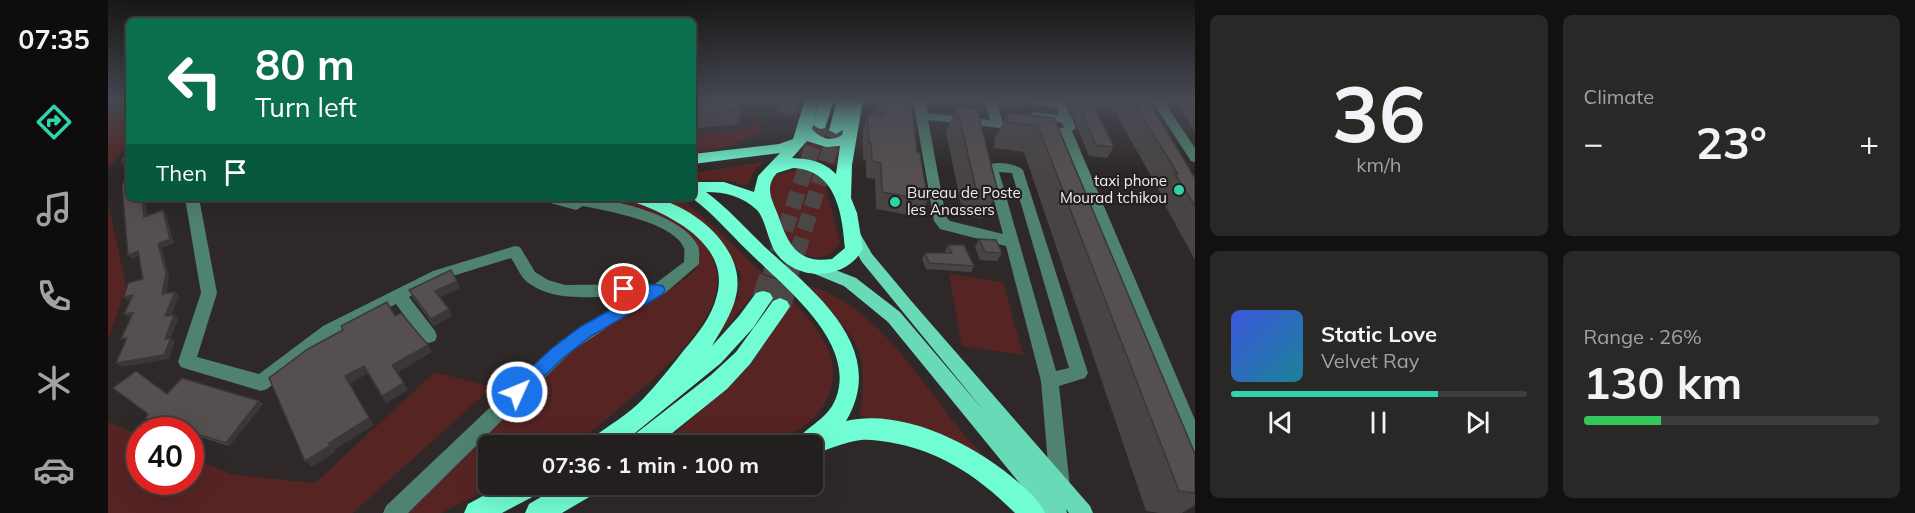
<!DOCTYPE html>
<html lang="en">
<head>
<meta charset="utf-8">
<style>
	body { margin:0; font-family:Mulish,sans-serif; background:#2a2727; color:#f1f3f6; height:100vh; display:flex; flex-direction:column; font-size:22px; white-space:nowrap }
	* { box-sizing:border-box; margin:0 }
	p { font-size:20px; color:#a2a2a4 }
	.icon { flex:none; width:33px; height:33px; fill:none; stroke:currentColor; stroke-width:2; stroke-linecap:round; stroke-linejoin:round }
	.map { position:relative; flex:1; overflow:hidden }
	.drawer { display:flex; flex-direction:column; gap:15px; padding:15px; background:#131110; width:720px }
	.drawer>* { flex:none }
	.hud { position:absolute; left:18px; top:18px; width:570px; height:183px; border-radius:9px; box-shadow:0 6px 24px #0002,0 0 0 2px #3f3d3c; background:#0b6e4f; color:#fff; overflow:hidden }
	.speed { position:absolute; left:18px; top:417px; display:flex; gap:12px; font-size:30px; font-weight:700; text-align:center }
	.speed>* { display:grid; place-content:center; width:78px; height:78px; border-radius:50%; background:#221f1e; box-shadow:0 6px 24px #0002,0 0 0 2px #3f3d3c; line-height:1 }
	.speed .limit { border:9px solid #d22; background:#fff; color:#111 }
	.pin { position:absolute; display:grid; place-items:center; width:51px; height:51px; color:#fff; margin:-26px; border:3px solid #fff; border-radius:50%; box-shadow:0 2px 6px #0007 }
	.me { position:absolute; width:66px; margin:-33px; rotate:46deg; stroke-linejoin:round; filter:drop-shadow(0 0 4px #0008) }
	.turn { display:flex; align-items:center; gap:21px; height:126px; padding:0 30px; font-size:27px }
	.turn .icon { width:78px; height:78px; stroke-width:2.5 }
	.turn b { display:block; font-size:42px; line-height:51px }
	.then { display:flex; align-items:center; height:57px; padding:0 30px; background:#0003; gap:12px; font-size:22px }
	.big { font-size:45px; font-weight:700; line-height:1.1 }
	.drawer .widget { flex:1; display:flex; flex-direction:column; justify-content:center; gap:9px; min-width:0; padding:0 21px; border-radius:9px; background:#2a2727 }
	.drawer .dial { align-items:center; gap:0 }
	.dial b { font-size:78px; line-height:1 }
	.song { display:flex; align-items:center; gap:18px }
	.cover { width:72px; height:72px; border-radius:9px; background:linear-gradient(135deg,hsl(230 70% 55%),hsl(190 70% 35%)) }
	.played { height:6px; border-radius:3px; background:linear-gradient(90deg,#2fd4aa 70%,#3f3d3c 70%) }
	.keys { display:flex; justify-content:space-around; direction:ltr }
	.heat { display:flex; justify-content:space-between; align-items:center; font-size:33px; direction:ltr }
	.charge { height:9px; border-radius:4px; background:linear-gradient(90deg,#34c759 26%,#3f3d3c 0) }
	.drawer .tiles { flex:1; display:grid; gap:15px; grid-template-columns:repeat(2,1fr) }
	.trip { position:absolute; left:370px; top:435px; width:345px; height:60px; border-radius:9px; background:#221f1e; box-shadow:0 6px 24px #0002,0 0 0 2px #3f3d3c; font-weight:700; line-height:60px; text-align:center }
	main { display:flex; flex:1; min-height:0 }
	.dock { display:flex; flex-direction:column; width:108px; justify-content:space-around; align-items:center; background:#0e0c0c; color:#a2a2a4 }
	.dock .icon { width:42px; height:42px }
	.dock .current { color:#2fd4aa }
	.dock b { font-size:27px; color:#f1f3f6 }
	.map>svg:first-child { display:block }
</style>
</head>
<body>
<main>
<nav class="dock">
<b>07:35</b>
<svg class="icon current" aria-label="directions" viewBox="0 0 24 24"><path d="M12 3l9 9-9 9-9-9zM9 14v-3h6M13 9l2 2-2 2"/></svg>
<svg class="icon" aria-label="music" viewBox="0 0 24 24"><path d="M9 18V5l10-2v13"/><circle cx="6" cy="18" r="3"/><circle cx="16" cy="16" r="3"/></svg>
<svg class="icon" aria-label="phone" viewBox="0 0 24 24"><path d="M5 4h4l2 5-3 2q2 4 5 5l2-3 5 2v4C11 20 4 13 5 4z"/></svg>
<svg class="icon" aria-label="climate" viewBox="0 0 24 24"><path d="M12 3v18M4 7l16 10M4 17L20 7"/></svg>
<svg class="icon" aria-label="car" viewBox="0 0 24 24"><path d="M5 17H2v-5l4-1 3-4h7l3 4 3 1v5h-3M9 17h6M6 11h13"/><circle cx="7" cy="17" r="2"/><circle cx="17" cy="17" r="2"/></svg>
</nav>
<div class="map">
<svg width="1087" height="513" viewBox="0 0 1087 513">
	<rect width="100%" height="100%" fill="#2e2928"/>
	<path fill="#572424" d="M 0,100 L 21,100 L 21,142 L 0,169 Z
		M 651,118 L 653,119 L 652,132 L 622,146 L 586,153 L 585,135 L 641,129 Z
		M 700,139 L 734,145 L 730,167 L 691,154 Z
		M 655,162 L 644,174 L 640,186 L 618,180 L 585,181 L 585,173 Z
		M 687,170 C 700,171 710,174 717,186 L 732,243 C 726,253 717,259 705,257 C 698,256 689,254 684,249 C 676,240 664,201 658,188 L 666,175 Z
		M 464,198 C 484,198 509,195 528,201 C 563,212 615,243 609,287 C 603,329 551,375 521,400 C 509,411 472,442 458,445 C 452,447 442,445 436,445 C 417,445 399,445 381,446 L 381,484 L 389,485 L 333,513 L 290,513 L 466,348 L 570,284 L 584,273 L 591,264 L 587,241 L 569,225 Z
		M 573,199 C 604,223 632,252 661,279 C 681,299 709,322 720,349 C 735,383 715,421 681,434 C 642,449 599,436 558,441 L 639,369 L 677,312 L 644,296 L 609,338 L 626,299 L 630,298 L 631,281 L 634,277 C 613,239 602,225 564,204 Z
		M 0,203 L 18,286 L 0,341 Z
		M 841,274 L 895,282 L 915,355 L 854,346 Z
		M 695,284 C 766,300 809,377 853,431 C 864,445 878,457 891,470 L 794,424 L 752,416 C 754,395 757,374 752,354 C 746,333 711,300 695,284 Z
		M 327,372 L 384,387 L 245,513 L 0,513 L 0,422 L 31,435 L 32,482 L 82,482 L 83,457 L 125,475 L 207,483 Z"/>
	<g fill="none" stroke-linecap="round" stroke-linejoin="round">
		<path stroke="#4b4746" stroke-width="16" stroke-dasharray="16 8" stroke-linecap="butt" d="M 662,276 L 712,125
			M 682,276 L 728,130"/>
		<path stroke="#4b4746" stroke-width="22" stroke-dasharray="22 10" stroke-linecap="butt" d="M 655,298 L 663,274
			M 672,306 L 682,274"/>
		<path fill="#4f8270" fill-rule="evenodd" d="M 805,100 L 817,100 L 819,113 L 882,120 L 876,100 L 888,100 L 894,121 L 956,128 L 954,123 L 922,118 L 920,116 L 926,112 L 951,115 L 948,108 L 918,102 L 916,100 L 956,100 L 968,128 L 964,131 L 1087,420 L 1087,452 L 1080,449 L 1077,443 L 954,135 L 820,120 L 838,217 L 842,221 L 895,234 L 877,167 C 884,160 908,163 915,170 L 980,373 L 977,378 L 951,386 L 962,487 L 959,494 L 952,497 L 945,494 L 942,487 L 933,381 L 898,246 L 832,229 L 826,221 ZM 891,172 L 904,173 L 961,368 L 948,371 Z
			M 1043,100 L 1055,100 L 1087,148 L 1087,162 L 1083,161 Z
			M 77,198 L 91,198 L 109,293 L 89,357 L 151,374 L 215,326 L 325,271 L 407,246 L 412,247 L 427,272 L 440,280 L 457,285 L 547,284 L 576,262 C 576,257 577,252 576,248 C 566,222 499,211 475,206 L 468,210 L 435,201 L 433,198 C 450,198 467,196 484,198 C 515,202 575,216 590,246 C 592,251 591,258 591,264 L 556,294 L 503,325 L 464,351 L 300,513 L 275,513 L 278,506 L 452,341 L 527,296 C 492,295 447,305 418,281 C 412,276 408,265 403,258 L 335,279 L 301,297 L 327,331 L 329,336 L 327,341 L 321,343 L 315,341 L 288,304 L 227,336 L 159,389 L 153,391 L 79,369 L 73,367 L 70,362 L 93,293 Z"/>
		<path fill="#69dab7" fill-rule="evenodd" d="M 745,229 L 750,230 L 764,254 L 805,303 L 982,506 L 985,513 L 961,513 L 958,509 L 959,513 L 936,513 L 780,322 L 736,286 L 697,270 L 694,266 L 697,262 L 702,260 L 748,278 L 792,312 L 876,411 L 754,262 L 738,234 Z"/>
		<path fill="#71fdd3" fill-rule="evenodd" d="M 697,100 L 711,100 L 706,120 L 712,100 L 726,100 L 717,128 L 712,129 L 705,125 L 704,129 C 713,139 723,142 734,135 L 735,130 L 728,134 L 721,130 L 729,100 L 755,100 L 744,165 L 743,198 L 749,213 L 755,249 C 737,281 689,282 668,253 C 660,241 657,218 649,210 C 634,196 617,192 598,192 C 620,208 638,229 658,248 C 707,292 781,349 738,421 C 796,408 867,445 910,482 C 920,491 931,500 937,513 L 907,513 C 871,477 831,450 780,442 C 771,441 762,439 753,440 C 736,442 720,450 705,454 L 705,446 L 686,446 C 694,427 719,422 728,398 C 749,342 675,286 641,252 C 622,234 605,213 584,198 L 585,182 L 616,182 L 646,192 L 650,176 L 672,153 L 585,164 L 585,154 L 671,144 L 685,139 ZM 699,141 L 718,147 L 732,146 L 728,174 C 715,161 702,159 684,158 ZM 685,168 C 728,170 734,212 737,248 L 724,259 C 689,264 680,244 670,215 C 664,200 656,187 669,173 Z
			M 524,198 C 533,198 543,197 551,199 C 590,210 639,251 628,296 C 624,314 613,330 604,346 L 631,316 L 648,293 L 655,291 L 662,293 L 665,298 L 645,328 L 613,363 L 511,446 L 481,446 L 484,438 C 500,426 521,414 535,399 C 549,384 563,367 576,350 C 590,334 604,316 609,295 C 622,245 565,216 526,202 Z
			M 672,298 L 679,301 L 682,306 L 679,311 L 642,364 L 619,389 L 548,446 L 519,446 L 522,438 L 603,375 L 628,352 L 665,301 Z
			M 397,484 L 435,484 L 432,493 L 394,513 L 356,513 L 360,504 Z
			M 455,484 L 491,484 L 488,493 L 454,513 L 417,513 L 421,504 Z"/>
	</g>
	<path fill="#494444" d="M 585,100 L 633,110 L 631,124 L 585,129 Z
		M 671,100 L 692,100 L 688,116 L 669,112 Z
		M 771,100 L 803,100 L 809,152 L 820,200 L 812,217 L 768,209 L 767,179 L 758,178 L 758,160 L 755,159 L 755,130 L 760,114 L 769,115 L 769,106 Z
		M 892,100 L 916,100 L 911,109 L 894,107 Z
		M 958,100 L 983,100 L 1006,147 L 999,158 L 981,156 Z
		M 1000,100 L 1040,100 L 1087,178 L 1087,260 L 1051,194 L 1052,192 Z
		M 1065,100 L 1087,100 L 1087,132 Z
		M 849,107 L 890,192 L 875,218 L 855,215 L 838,132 Z
		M 900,113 L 946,118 L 1087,454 L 1087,505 L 1074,513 L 1052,513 L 1038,511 L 916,152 L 886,148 L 887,138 Z
		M 871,239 L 894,253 L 889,261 L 872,260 L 867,247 Z
		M 840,245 L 866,266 L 863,272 L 818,269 L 814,259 L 817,253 L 838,253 L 837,251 Z
		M 349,281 L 352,289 L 332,297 L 341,309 L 344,316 L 326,326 L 305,298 L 301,290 Z
		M 59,394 L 151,401 L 155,404 L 121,446 L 82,434 L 82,430 L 71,430 L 41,421 L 37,418 Z"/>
	<path fill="#3c3737" d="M 13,161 L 18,161 L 21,164 L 21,169 L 19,169 Z
		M 34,198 L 37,198 L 40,221 L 36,217 Z
		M 55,210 L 58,214 L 66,243 L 54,248 L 61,277 L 58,298 L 54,294 L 50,244 Z
		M 30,251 L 33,255 L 24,259 L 20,255 Z
		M 349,281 L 352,289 L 330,298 L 327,291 Z
		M 67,292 L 71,296 L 61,321 L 57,316 Z
		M 25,295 L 29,299 L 20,301 L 16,297 Z
		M 341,309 L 344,316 L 326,326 L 323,319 Z
		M 25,313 L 29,317 L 20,318 L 16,314 Z
		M 66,315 L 70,319 L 63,338 L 67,342 L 61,359 L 13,367 L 8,363 L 57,339 Z
		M 320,345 L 324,352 L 289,373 L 284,365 Z
		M 256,366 L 260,373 L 242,384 L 266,425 L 226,450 L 228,452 L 204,467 L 197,461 L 221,443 L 237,376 Z
		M 296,383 L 300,390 L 278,403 L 274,396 Z
		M 151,401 L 155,404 L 121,446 L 118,443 Z"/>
	<path fill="#554f4f" stroke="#3c3737" stroke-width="1.5" d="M 585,100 L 628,100 L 633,110 L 585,115 Z
		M 775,100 L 803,100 L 809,152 L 812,153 L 820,200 L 774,192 L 773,163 L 764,161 L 763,143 L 761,143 L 760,114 L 776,116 Z
		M 969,100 L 983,100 L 1006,147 L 988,145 Z
		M 1024,100 L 1040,100 L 1087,178 L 1087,206 L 1067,174 L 1070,174 Z
		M 849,107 L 869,109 L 890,192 L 868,189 Z
		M 900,113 L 946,118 L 1087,454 L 1087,493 L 1071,491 L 930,126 L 899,122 Z
		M 21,149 L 21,164 L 16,165 L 18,161 L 13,161 Z
		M 21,172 L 21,198 L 34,198 L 36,217 L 55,210 L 62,239 L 50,244 L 58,273 L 54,294 L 67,292 L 57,316 L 66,315 L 57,339 L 63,338 L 56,355 L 8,363 L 19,338 L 13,339 L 25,313 L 16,314 L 25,295 L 16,297 L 20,283 L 35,279 L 30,251 L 20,255 L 14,185 Z
		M 871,239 L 888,240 L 894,253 L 877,252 Z
		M 840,245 L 856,245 L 866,266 L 821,263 L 817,253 L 844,253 Z
		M 343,270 L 349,281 L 327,291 L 341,309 L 323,319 L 301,290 Z
		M 279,302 L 287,316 L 293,313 L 320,345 L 284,365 L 296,383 L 274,396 L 256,366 L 237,376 L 261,418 L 221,443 L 222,446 L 197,461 L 161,378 L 200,349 L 235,330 L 233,326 Z
		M 28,371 L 59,394 L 74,378 L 151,401 L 118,443 L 82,432 L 82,430 L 78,430 L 37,418 L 40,414 L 5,388 Z"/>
	<linearGradient id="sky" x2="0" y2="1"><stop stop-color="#191716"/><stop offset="0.58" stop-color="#464953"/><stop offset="1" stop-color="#464953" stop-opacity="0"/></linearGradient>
	<rect width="1087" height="172" fill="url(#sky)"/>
	<path fill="#1a73e8" stroke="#114b97" stroke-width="1.5" d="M 516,284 L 550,285 L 555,286 L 557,290 L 555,294 L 483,336 L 455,358 L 415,397 L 409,399 L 403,397 L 401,392 L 403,387 L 443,349 L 472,327 L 529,295 L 511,293 L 509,289 L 511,285 Z"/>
	<g fill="#2fd4aa" stroke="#241f1f" stroke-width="2">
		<circle cx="1071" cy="190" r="6"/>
		<circle cx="787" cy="202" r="6"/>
	</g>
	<g text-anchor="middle" stroke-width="4.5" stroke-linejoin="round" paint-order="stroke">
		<g font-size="15" fill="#f1eeed" stroke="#241f1f" text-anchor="end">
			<text x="1059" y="186">taxi phone<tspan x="1059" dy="17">Mourad tchikou</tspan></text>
			<text x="799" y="198" text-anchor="start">Bureau de Poste<tspan x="799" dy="17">les Anassers</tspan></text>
		</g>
	</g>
</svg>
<div class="speed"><div class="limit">40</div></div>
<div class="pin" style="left:516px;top:289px;background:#d93025"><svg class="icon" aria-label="arrive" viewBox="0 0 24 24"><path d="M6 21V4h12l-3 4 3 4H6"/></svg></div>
<svg class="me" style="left:409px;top:392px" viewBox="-20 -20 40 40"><circle r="17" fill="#1a73e8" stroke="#fff" stroke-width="3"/><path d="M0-11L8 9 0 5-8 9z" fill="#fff"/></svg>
<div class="trip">07:36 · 1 min · 100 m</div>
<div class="hud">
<div class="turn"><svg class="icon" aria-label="left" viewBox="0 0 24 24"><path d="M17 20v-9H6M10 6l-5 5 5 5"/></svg><div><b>80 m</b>Turn left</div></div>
<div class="then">Then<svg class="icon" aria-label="arrive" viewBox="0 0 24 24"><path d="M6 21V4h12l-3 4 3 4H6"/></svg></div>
</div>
</div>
<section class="drawer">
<div class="tiles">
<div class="widget dial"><b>36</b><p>km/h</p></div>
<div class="widget"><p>Climate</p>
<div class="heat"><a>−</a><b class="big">23°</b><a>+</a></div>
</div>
<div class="widget">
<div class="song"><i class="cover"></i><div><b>Static Love</b><p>Velvet Ray</p></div></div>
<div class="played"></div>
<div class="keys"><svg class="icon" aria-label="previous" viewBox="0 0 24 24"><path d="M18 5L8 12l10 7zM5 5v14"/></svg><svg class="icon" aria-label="pause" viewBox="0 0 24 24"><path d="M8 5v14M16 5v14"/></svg><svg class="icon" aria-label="next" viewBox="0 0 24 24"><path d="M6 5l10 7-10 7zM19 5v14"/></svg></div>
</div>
<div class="widget"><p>Range · 26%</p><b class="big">130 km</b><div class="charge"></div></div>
</div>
</section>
</main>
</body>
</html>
